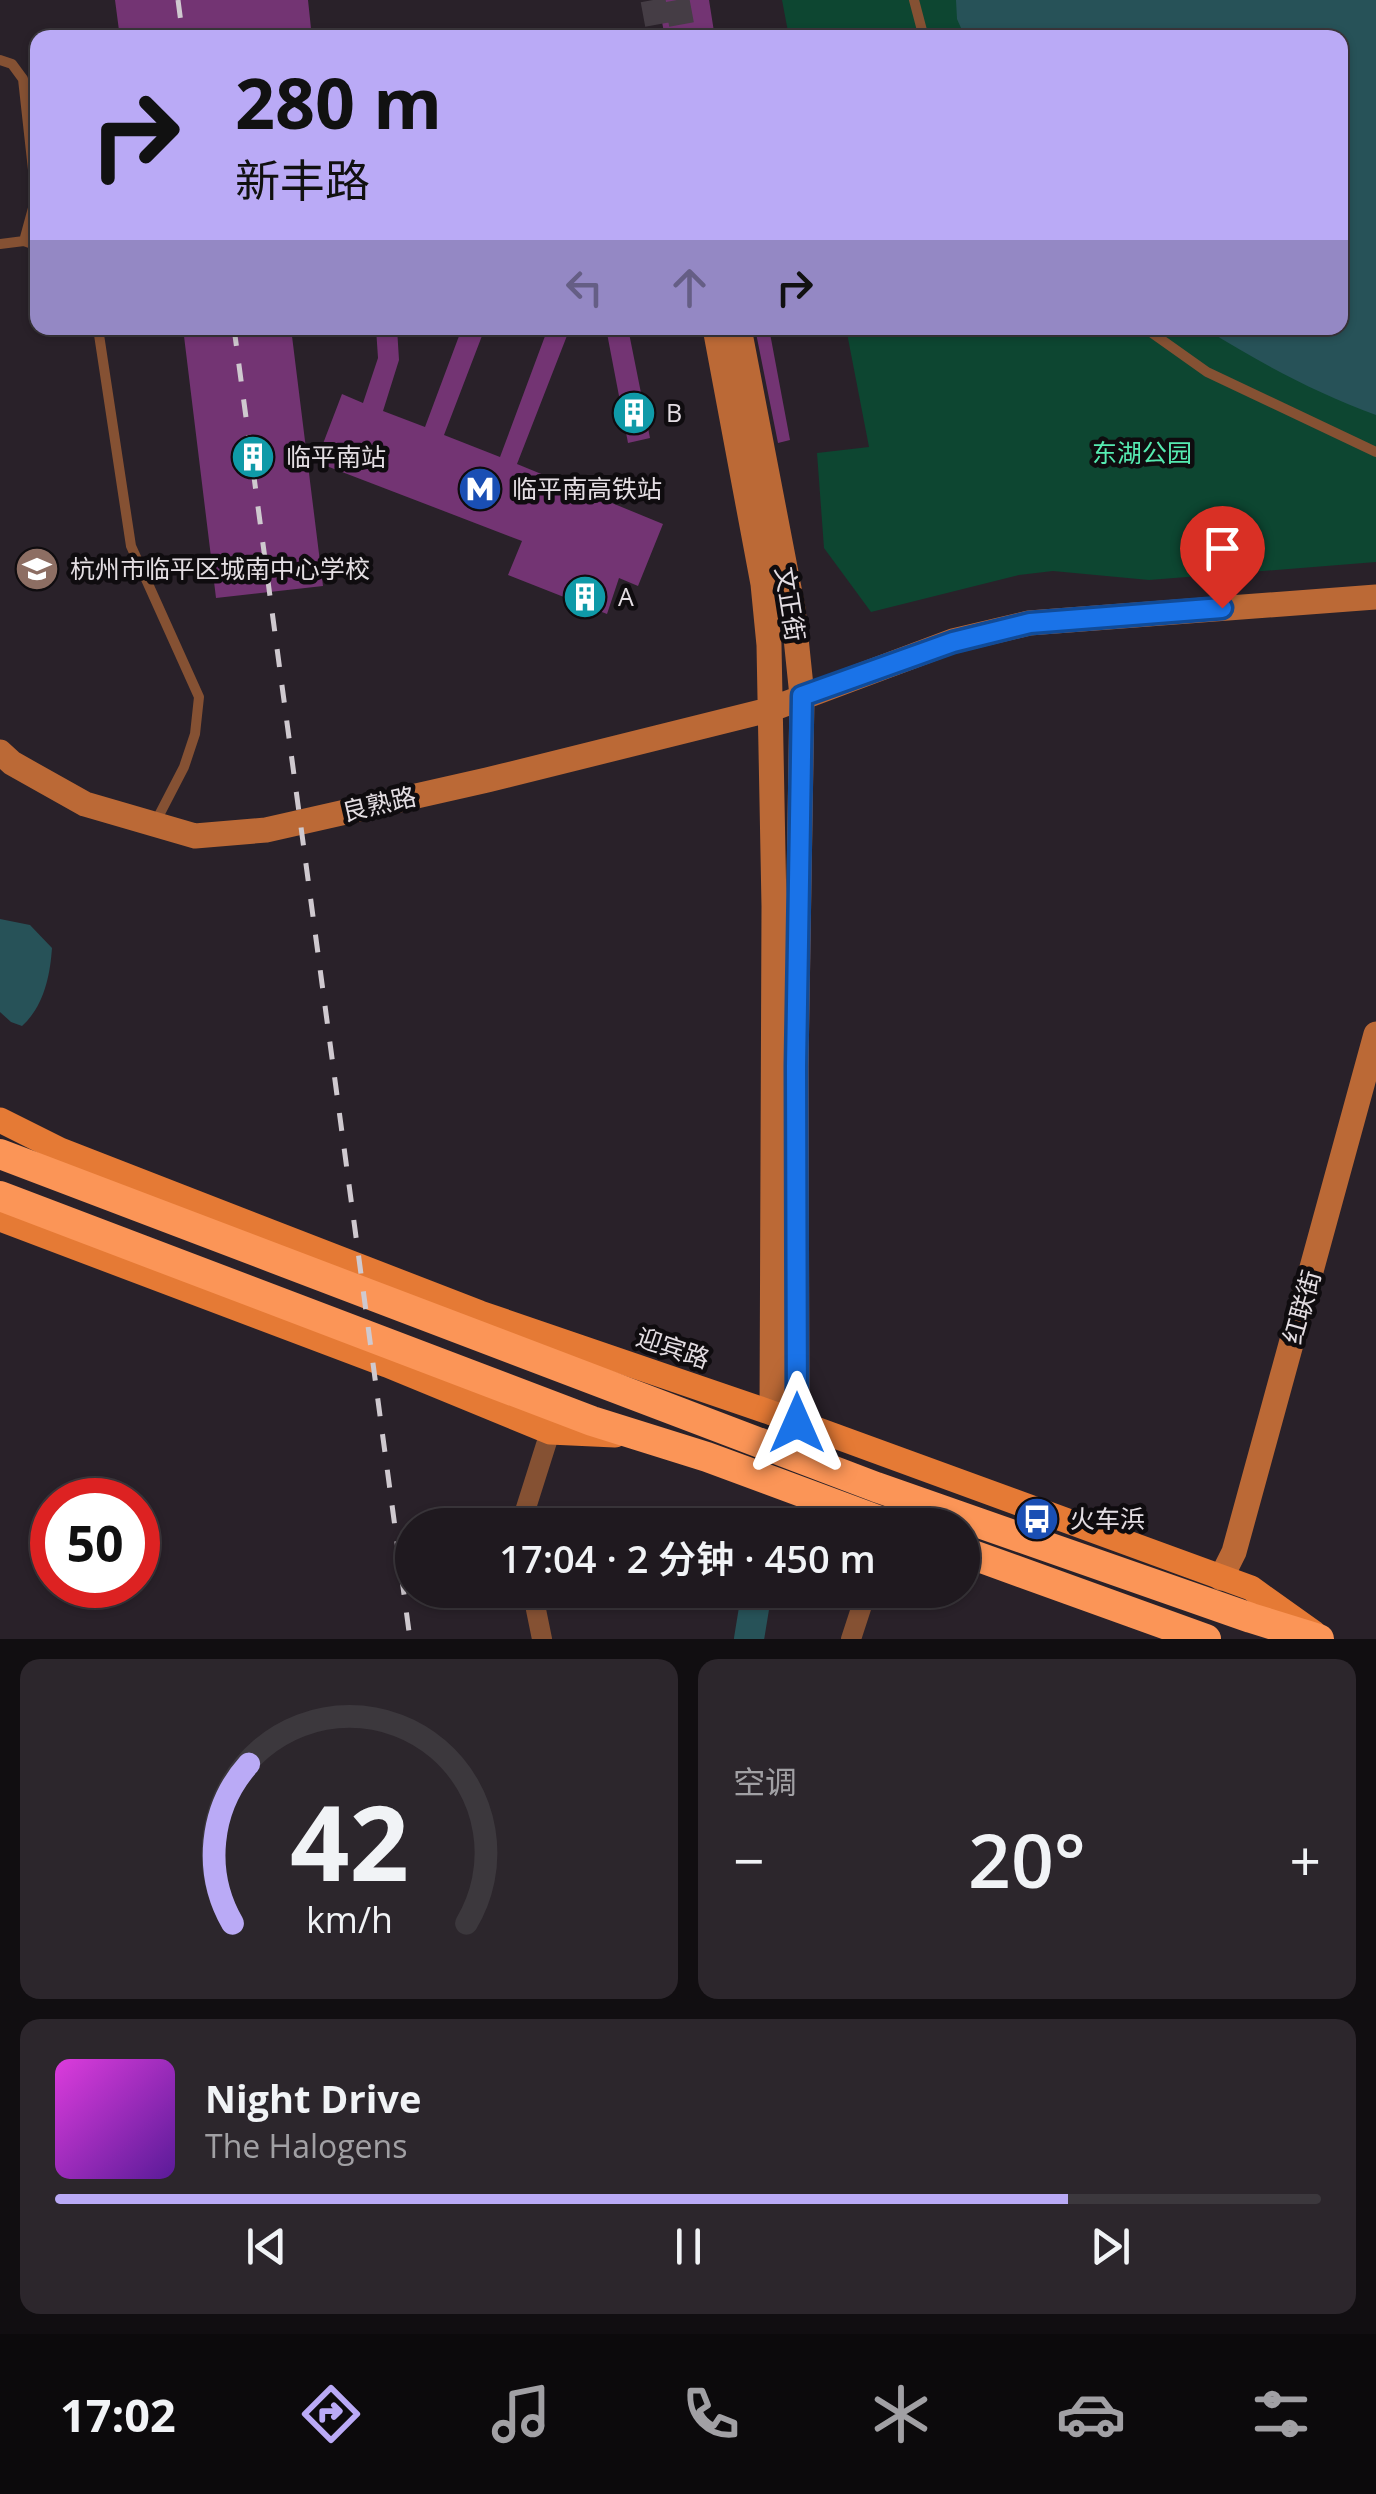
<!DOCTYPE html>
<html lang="zh">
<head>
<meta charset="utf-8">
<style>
	body { margin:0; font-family:"Open Sans","Noto Sans SC",sans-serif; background:#2c262c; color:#f1f3f6; height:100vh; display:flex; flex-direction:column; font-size:38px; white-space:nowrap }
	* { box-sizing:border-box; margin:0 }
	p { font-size:32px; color:#a1a0a4 }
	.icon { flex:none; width:55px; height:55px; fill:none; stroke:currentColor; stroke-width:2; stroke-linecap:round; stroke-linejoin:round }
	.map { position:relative; height:1639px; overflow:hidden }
	.panel { display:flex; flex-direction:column; gap:20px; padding:20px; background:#110e11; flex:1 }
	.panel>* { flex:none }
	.top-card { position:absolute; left:30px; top:30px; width:1318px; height:305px; border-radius:20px; box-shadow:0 2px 8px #0004,0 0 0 2px #3c383d; background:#baaaf6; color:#111; overflow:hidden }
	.speed { position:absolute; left:30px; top:1478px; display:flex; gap:20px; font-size:50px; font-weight:700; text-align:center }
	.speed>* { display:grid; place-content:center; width:130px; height:130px; border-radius:50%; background:#1f191f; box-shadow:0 2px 8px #0004,0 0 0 2px #3c383d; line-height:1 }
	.speed .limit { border:15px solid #d22; background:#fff; color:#111 }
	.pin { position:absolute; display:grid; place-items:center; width:85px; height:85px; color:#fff; margin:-102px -42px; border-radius:50% 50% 50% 0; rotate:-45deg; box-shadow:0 0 10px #0007 }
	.pin .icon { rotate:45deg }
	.me { position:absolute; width:110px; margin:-55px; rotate:0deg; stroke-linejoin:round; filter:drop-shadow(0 0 8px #0008) }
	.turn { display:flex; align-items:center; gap:35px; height:210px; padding:0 40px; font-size:45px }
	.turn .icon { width:130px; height:130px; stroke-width:2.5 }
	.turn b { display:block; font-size:70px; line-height:85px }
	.lanes { display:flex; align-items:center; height:95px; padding:0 40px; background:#0003; justify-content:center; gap:50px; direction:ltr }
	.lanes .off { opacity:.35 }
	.big { font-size:75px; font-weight:600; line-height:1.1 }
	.panel .widget { flex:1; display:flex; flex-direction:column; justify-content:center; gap:15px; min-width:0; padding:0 35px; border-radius:20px; background:#2c262c }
	.panel .dial { align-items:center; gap:0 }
	.dial svg { height:260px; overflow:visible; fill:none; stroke:#3c383d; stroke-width:7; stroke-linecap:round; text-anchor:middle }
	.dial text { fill:#f1f3f6; stroke:none }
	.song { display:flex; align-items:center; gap:30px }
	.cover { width:120px; height:120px; border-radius:15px; background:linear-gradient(135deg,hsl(300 70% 55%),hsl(270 70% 35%)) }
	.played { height:10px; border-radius:5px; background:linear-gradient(90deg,#baaaf6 80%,#3c383d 80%) }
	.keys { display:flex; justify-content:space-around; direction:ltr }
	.heat { display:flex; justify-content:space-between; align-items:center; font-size:55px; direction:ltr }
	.panel .tiles { flex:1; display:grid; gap:20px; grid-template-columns:1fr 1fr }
	.widget:last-child { grid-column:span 2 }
	.trip { position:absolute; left:395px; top:1508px; width:585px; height:100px; border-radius:50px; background:#1f191f; box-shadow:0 2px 8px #0004,0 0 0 2px #3c383d; font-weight:600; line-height:100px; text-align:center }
	.tab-bar { display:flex; height:160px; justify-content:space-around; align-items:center; background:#0c0a0c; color:#a1a0a4 }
	.tab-bar .icon { width:70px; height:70px }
	.tab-bar .active { color:#baaaf6 }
	.tab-bar b { font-size:45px; color:#f1f3f6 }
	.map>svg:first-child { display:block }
</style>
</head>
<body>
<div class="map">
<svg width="1376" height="1639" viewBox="0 0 1376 1639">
	<rect width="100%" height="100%" fill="#292129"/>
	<path fill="#0d4631" d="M 782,0 L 1376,0 L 1376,562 L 1149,580 L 1053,571 L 1019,575 L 871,612 L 824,548 L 817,453 L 869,447 L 846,328 L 1340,328 L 1340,38 L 789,37 Z"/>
	<path fill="#275258" d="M 956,0 L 1376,0 L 1376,415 C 1314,392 1260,363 1204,328 L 1340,328 L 1340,38 L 965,37 L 957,19 Z
		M 0,919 L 30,925 L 52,948 C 50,976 44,1006 22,1026 L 11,1022 L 0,1012 Z"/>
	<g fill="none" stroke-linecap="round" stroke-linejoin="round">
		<path stroke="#275258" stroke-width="30" d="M 749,1639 L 757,1590"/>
	</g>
	<path fill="#733473" d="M 115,0 L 308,0 L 312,38 L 120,38 Z
		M 658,0 L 709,0 L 715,38 L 665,38 Z
		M 183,328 L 291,328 L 323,586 L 216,598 Z
		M 376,328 L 397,328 L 399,360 L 383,411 L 425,427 L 462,328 L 485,328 L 444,435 L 500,457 L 548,328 L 570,328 L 517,464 L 663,524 L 638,586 L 619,578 L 607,614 L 508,575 L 522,541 L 316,462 L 342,394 L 363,403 L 378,358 Z
		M 606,328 L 628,328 L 650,438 L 628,443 Z
		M 755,328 L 769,328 L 790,440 L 778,443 Z"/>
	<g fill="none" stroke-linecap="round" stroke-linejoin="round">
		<path stroke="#453d45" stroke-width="25" stroke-dasharray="25 12" stroke-linecap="butt" d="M 653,0 L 660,38
			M 677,0 L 684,38"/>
		<path stroke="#855133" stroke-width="10" d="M 914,0 L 924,38
			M 0,60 L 12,64 L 23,79 L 36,197 L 24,241
			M 0,244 L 24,241 L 38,246
			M 98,328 L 131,546 L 199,697 L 195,734 L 184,767 L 155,823
			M 1145,328 L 1207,372 L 1376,452"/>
		<path stroke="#855133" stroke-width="20" d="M 526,1525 L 525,1511 L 550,1432
			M 532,1590 L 542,1639
			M 851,1639 L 867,1590"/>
		<path stroke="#bb6936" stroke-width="25" d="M 715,328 L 763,584 L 769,645 L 774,906 L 772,1413
			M 739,328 L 793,609 L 802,696 L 796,1066 L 797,1423
			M 0,752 L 12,763 L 85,804 L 195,836 L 266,830 L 487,780 L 769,710 L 953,641 L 1029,623 L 1376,597
			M 1221,1578 L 1234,1552 L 1376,1034"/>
		<path stroke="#e57a35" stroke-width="25" d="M 0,1120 L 60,1150 L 480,1313 L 772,1413 L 1251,1588 L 1314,1633
			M 0,1219 L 387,1365 L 550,1432 L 615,1435"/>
		<path stroke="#fb9557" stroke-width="30" d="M 0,1154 L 876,1487 L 1251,1618 L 1319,1639
			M 0,1196 L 592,1421 L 707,1457 L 891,1525
			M 962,1551 L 1206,1639"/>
		<path stroke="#cfc9cf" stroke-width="5" stroke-dasharray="18 18" stroke-linecap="butt" d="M 178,0 L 183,38
			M 234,328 L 410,1639"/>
	</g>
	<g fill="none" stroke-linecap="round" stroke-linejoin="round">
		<g stroke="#114b97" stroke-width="25">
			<path id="route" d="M 797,1423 L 796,1066 L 802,696 L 953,642 L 1030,623 L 1222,608"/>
		</g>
		<use href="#route" stroke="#1a73e8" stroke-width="18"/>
	</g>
	<defs>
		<g id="building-disc" transform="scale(2.25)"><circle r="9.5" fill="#0f9aa8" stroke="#0f0c0f"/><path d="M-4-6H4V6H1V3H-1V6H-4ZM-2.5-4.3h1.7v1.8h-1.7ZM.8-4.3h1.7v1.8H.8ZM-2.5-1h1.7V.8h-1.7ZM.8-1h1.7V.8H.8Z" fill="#fff"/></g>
		<g id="metro-disc" transform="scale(2.25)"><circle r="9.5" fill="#1a4fb4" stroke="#0f0c0f"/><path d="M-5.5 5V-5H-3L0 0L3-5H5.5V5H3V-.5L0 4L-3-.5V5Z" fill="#fff"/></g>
		<g id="school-disc" transform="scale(2.25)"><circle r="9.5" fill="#8d6e63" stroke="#0f0c0f"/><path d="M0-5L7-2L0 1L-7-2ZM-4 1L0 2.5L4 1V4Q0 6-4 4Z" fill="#fff"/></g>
		<g id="bus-disc" transform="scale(2.25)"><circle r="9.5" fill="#1a4fb4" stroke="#0f0c0f"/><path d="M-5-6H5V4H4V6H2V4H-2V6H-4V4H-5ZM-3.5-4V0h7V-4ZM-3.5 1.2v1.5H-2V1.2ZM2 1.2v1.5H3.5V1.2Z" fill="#fff"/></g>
	</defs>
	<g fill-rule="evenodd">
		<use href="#building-disc" x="634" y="413"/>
		<use href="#building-disc" x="253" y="457"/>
		<use href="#metro-disc" x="480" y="489"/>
		<use href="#school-disc" x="37" y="569"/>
		<use href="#building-disc" x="585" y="597"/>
		<use href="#bus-disc" x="1037" y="1519"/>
	</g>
	<g text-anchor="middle" stroke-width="9" stroke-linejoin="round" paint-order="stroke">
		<g font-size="25" fill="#e4dee3" stroke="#0f0c0f" text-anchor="start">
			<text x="666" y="422">B</text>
			<text x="286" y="466">临平南站</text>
			<text x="512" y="498">临平南高铁站</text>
			<text x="70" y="578">杭州市临平区城南中心学校</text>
			<text x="618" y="606">A</text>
			<text x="1070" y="1528">火车浜</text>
		</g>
		<g font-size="25" fill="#56ebb1" stroke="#0f0c0f">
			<text x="1142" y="462">东湖公园</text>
		</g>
		<g font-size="25" fill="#e4dee3" stroke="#0f0c0f">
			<text transform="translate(790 604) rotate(81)" y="9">文正街</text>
			<text transform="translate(379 804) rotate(-13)" y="9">良熟路</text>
			<text transform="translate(1302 1307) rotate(-74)" y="9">红联街</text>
			<text transform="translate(673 1348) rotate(19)" y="9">迎宾路</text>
		</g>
	</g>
</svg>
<div class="speed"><div class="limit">50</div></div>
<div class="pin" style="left:1222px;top:608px;background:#d93025"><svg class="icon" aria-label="arrive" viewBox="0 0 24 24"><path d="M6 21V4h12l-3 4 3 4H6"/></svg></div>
<svg class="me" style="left:797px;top:1423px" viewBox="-20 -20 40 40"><path d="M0-17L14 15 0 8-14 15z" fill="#1a73e8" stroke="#fff" stroke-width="4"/></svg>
<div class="trip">17:04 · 2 分钟 · 450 m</div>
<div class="top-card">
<div class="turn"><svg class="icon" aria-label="right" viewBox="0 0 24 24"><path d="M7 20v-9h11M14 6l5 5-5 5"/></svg><div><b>280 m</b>新丰路</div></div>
<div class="lanes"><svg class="icon off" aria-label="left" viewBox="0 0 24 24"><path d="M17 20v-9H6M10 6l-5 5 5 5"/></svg><svg class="icon off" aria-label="ahead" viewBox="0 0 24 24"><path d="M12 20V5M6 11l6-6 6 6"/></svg><svg class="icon" aria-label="right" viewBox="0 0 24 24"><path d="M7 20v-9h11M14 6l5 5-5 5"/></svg></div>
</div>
</div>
<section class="panel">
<div class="tiles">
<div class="widget dial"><svg viewBox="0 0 100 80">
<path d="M14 69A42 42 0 1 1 86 69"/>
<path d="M14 69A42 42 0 0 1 19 20" stroke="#baaaf6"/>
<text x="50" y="56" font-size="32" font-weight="700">42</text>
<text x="50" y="72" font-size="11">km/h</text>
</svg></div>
<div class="widget"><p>空调</p>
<div class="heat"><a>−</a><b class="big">20°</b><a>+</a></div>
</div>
<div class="widget">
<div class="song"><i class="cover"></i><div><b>Night Drive</b><p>The Halogens</p></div></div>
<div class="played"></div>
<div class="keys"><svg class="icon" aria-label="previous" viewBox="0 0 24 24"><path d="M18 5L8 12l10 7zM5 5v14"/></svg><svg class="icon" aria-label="pause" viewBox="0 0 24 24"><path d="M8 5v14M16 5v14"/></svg><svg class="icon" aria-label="next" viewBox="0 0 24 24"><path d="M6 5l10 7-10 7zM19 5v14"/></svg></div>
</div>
</div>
</section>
<nav class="tab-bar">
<b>17:02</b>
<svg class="icon active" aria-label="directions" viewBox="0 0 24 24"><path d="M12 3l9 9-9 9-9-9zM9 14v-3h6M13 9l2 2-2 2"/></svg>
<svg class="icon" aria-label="music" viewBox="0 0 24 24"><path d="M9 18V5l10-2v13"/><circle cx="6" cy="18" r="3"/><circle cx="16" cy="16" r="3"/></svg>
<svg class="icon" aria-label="phone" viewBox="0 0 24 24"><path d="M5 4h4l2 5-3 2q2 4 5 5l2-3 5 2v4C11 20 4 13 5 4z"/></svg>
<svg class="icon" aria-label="climate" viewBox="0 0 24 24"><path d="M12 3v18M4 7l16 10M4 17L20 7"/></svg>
<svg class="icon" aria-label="car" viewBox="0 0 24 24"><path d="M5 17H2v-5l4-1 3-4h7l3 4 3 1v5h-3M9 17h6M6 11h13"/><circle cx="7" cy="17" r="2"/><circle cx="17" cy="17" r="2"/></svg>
<svg class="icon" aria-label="filters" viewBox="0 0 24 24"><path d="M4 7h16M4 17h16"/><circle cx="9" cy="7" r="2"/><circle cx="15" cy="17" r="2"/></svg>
</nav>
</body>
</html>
